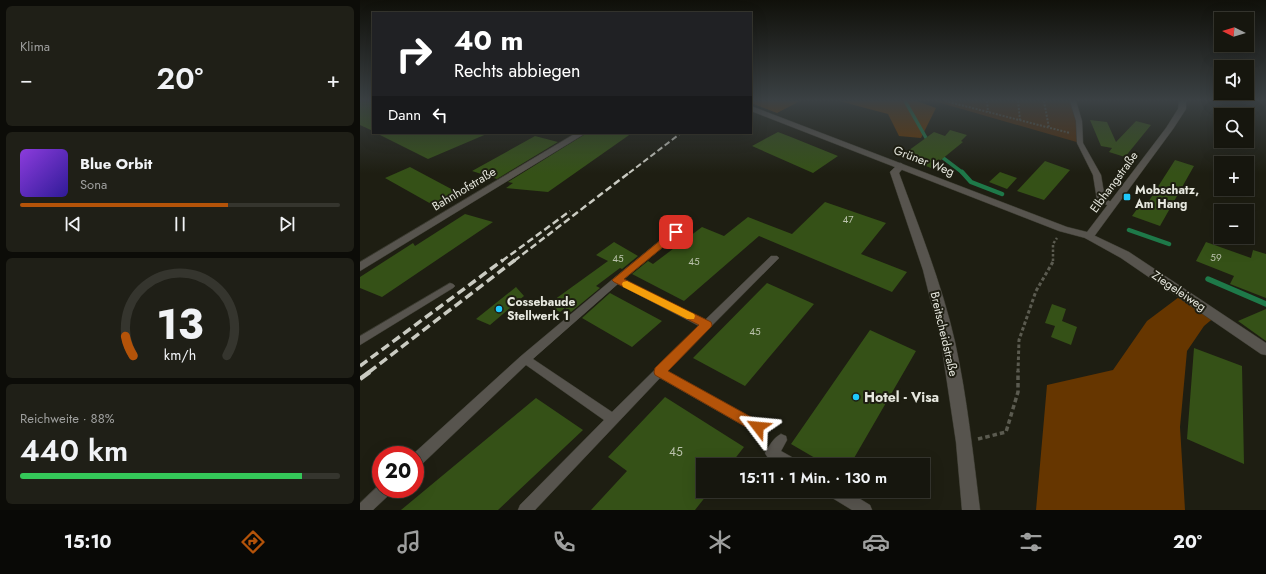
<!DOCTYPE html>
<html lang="de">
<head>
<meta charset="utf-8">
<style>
	body { margin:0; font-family:Jost,sans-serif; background:#1f1f17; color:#f1f3f6; height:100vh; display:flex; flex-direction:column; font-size:15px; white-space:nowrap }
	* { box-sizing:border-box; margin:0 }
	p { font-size:13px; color:#9e9f9e }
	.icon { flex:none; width:22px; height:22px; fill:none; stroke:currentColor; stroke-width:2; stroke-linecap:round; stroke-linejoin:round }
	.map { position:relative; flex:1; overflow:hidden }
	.panel { display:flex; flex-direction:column; gap:6px; padding:6px; background:#0c0c08; width:360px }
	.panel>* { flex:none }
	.banner { position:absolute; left:12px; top:12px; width:380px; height:122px; border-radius:0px; box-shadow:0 4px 16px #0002,0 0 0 1px #35352e; background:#202124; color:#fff; overflow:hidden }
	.needle { width:26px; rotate:275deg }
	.buttons { position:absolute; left:854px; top:12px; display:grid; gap:8px }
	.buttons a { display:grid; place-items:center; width:40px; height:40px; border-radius:0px; background:#16160e; box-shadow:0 4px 16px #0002,0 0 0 1px #35352e; font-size:20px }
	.speed { position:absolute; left:12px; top:446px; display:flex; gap:8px; font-size:20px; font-weight:700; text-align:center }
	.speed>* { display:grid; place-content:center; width:52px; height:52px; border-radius:50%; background:#16160e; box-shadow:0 4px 16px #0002,0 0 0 1px #35352e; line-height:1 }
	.speed .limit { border:6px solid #d22; background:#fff; color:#111 }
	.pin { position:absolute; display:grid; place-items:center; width:34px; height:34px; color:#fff; margin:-17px; border-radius:8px; box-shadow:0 2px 6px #0006 }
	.me { position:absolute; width:44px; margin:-22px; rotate:299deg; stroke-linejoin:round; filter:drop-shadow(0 0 3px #0008) }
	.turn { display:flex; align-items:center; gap:14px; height:84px; padding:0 16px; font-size:18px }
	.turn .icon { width:52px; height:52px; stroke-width:2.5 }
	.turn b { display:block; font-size:28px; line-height:34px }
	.then { display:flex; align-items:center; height:38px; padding:0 16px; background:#0003; gap:8px; font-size:15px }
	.big { font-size:30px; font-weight:600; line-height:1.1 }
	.panel .tile { flex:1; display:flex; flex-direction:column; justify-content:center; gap:6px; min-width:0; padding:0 14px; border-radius:6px; background:#1f1f17 }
	.panel .dial { align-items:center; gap:0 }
	.dial svg { height:104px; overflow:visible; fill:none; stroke:#35352e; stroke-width:7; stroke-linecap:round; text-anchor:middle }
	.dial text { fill:#f1f3f6; stroke:none }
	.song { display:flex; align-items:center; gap:12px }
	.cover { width:48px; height:48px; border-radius:6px; background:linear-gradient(135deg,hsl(270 70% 55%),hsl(250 70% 35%)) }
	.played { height:4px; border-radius:2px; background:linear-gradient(90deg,#b45309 65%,#35352e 65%) }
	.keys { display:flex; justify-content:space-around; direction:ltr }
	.heat { display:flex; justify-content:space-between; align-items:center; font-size:22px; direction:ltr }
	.charge { height:6px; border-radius:3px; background:linear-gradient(90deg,#34c759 88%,#35352e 0) }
	.trip { position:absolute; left:336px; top:458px; width:234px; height:40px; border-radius:0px; background:#16160e; box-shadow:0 4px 16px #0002,0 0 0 1px #35352e; font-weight:600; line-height:40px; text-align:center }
	.tabs { display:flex; height:64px; justify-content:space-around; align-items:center; background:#090906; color:#9e9f9e }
	.tabs .icon { width:28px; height:28px }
	.tabs .on { color:#b45309 }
	.tabs b { font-size:18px; color:#f1f3f6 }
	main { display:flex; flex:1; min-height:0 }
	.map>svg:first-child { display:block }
</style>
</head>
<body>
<main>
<section class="panel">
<div class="tile"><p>Klima</p>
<div class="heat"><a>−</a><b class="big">20°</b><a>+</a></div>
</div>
<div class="tile">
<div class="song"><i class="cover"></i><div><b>Blue Orbit</b><p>Sona</p></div></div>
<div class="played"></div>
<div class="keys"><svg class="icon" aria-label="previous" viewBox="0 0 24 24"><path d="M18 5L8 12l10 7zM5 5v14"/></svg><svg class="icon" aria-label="pause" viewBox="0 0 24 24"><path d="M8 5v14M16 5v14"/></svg><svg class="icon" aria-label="next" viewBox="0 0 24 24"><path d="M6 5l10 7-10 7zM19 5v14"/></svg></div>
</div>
<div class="tile dial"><svg viewBox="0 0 100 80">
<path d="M14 69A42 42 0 1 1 86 69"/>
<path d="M14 69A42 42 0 0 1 8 54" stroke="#b45309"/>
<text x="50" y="56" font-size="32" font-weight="700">13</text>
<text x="50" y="72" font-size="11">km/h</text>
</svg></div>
<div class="tile"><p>Reichweite · 88%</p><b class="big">440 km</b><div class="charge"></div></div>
</section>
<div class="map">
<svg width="906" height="510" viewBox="0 0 906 510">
	<rect width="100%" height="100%" fill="#1e1e12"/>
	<path fill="#502d0b" d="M 574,101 L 713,101 L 720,143 Z"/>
	<path fill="#663600" d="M 391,101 L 440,101 L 417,113 L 391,103 Z
		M 479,101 L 557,101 L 576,108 L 561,138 L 539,136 L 528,114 Z
		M 823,294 L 856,316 L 844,326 L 827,351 L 820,427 L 825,510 L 676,510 L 687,385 L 753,370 L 787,321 Z"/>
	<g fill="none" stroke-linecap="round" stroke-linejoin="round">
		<path stroke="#1e7949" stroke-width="3.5" d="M 545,101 L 569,143
			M 578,154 L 603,173"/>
		<path stroke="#1e7949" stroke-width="4.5" d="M 602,172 L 611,182 L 642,194
			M 769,230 L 809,244"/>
		<path stroke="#1e7949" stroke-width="5.5" d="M 848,279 L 906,304"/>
	</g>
	<path fill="#355117" d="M 0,101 L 13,101 L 13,131 L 0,125 Z
		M 730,120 L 747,122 L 756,142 L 776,121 L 791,125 L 765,157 L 749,152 L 752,148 L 741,146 Z
		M 590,130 L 607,135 L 601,141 L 603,142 L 571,168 L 541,156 L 574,132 L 585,136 Z
		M 418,132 L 431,137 L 478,156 L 453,173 L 392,146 Z
		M 16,133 L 129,133 L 68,159 Z
		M 227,133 L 272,133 L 188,192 L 146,188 L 153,183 L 148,182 Z
		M 175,136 L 198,142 L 137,179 L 112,171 Z
		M 815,160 L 834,166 L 800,226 L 772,216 L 780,205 L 785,207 Z
		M 685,161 L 710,170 L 684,200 L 657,191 Z
		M 50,167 L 95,191 L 73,205 L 25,178 Z
		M 640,172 L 657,178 L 647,189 L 629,182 Z
		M 465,202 L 526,223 L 501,254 L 547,272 L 532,292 L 399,236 L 324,301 L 272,274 L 288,261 L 293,264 L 342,227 L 364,236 L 388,217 L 432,234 Z
		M 105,214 L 133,222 L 22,297 L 0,288 L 0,277 L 53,243 L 55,246 Z
		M 254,242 L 278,256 L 262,269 L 260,268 L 236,286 L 240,288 L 211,312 L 205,308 L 200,312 L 187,305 L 248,261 L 236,255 Z
		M 846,242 L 891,258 L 893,250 L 906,254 L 906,298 L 870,284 L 874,276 L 836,261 Z
		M 407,283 L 454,304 L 385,386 L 333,358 Z
		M 156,287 L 164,296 L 130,325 L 116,319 Z
		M 250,293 L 302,321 L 272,347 L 222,318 Z
		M 692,304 L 706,309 L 702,321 L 717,327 L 711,345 L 691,337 L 695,326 L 685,323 Z
		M 906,309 L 906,341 L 878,321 Z
		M 510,330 L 556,351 L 490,465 L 467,465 L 431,444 Z
		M 834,348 L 882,366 L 884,464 L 827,439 Z
		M 305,397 L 384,447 L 370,465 L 343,465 L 343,491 L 350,491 L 335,510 L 231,510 L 267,471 L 248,457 Z
		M 176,398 L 223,430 L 138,510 L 41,510 Z"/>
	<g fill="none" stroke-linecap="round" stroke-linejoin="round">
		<g stroke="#3a3a2f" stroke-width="1">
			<path id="service" d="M 710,101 L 716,101 L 722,121 L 723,143 L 741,175 L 745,199 L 756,204 L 755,206 L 749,206 L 737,200 L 733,175 L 717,143 L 716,121 Z
				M 328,219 L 331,220 L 332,222 L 331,224 L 264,279 L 345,320 L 411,256 L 417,256 L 419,258 L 417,260 L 307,371 L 401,423 L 403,427 L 401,431 L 397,433 L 393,431 L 300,378 L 175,510 L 158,510 L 160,505 L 244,420 L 166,365 L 60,466 L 55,467 L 55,455 L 52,455 L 161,356 L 254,278 L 325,220 ZM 258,284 L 339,326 L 252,412 L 173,359 Z
				M 90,283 L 93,284 L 95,286 L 93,288 L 0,345 L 0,336 Z
				M 421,434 L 426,436 L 427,440 L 421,451 L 437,460 L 439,465 C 427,465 411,466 405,453 C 409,446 414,437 421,434 Z
				M 20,484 L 21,489 L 32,489 L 30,494 L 13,510 L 0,510 L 0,503 Z
				M 467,491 L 487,491 L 510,505 L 512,510 L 492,510 L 469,496 Z"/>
		</g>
		<g stroke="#3a3a2f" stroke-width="1">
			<path id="minor" d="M 216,133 L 226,133 L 0,271 L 0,262 Z
				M 541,163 L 545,166 L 539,173 C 559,228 582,284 595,342 C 607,397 613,454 620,510 L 602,510 L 596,442 L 581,342 L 563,270 L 530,172 L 538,164 Z
				M 729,233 L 769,252 L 906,343 L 906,355 L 901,354 L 761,258 L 725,238 L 724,236 L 725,234 Z"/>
		</g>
		<g stroke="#3a3a2f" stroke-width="1">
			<path id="tertiary" d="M 819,101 L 826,101 L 826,109 L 813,129 L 733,238 L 729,239 L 699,231 L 391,111 L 391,106 L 707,227 L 727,232 L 806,128 L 818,109 Z"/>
		</g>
		<path stroke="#5b5b50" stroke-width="2" stroke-dasharray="2 1.5" stroke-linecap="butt" d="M 585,101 L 710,133
			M 627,101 L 628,112
			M 658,101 L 660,120
			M 684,101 L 689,128"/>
		<path stroke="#5b5b50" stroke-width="2.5" stroke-dasharray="2.5 2" stroke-linecap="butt" d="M 693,261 L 693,244 L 697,238"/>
		<path stroke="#5b5b50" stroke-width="3" stroke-dasharray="3.5 2.5" stroke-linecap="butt" d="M 658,372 L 659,340 L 676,291 L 694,260"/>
		<path stroke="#5b5b50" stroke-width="3.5" stroke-dasharray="4.5 3" stroke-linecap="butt" d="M 618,439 L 646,432 L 658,392 L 658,371"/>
		<use href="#service" fill="#57544e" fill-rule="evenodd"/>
		<use href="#minor" fill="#57544e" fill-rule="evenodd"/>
		<use href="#tertiary" fill="#57544e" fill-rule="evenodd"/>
		<path stroke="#cacbc2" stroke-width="2" stroke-dasharray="6 3" stroke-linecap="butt" d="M 269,173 L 321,133"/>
		<path stroke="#cacbc2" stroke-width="2.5" stroke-dasharray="7 3.5" stroke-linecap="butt" d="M 142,261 L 210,211
			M 154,261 L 270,172"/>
		<path stroke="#cacbc2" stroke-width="3.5" stroke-dasharray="9 4.5" stroke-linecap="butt" d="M 0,366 L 143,260
			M 9,372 L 155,260"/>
		<path stroke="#cacbc2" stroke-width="4.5" stroke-dasharray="12 5.5" stroke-linecap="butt" d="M 0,379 L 11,371"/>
	</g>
	<linearGradient id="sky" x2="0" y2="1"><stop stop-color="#10100a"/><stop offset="0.58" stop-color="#3b4144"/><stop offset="1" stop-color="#3b4144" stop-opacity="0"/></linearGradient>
	<rect width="906" height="173" fill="url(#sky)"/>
	<path fill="#b45309" stroke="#753606" d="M 316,229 L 319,230 L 321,232 L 319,234 L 264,279 L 351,322 L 352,325 L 351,327 L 308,371 L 402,423 L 404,427 L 402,431 L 398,433 L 393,431 L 295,375 L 294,372 L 295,368 L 339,325 L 254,282 L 252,280 L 313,230 Z"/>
	<path fill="#f59e0b" d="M 267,281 L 334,314 L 335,316 L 334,319 L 327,319 L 263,287 L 262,284 L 263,282 Z"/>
	<g fill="#1ec9fd" stroke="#1e1e12" stroke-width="1.5">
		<rect x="763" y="193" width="8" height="8" rx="2"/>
		<circle cx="139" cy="309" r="4"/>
		<circle cx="496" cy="397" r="4"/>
	</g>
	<g text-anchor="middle" stroke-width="4" stroke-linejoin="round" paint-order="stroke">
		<g font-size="10" fill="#bac2ac">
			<text x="488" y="223">47</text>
			<text x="856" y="261">59</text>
			<text x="258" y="262">45</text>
			<text x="334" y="265">45</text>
			<text x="395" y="335">45</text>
		</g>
		<g font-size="12" fill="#e6e7de" stroke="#1e1e12">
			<text transform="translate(564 161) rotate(21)" y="4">Grüner Weg</text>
			<text transform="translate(754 182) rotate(-54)" y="4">Elbhangstraße</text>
			<text transform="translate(104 189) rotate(-31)" y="4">Bahnhofstraße</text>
			<text transform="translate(819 291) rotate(34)" y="4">Ziegeleiweg</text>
			<text transform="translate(584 334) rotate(77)" y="4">Breitscheidstraße</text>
		</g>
		<g font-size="12" font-weight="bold" fill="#e6e7de" stroke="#1e1e12" text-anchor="start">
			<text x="775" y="194">Mobschatz,<tspan x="775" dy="14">Am Hang</tspan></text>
			<text x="147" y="306">Cossebaude<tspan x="147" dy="14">Stellwerk 1</tspan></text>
		</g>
		<g font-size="12" fill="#bac2ac">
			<text x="316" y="456">45</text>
		</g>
		<g font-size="14" font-weight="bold" fill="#e6e7de" stroke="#1e1e12" text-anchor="start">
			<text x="504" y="402">Hotel - Visa</text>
		</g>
	</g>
</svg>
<div class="buttons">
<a><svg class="needle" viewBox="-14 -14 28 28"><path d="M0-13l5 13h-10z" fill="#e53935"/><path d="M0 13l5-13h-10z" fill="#9e9f9e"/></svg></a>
<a><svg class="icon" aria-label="sound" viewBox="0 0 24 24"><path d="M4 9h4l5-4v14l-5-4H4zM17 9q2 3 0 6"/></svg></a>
<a><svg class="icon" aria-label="search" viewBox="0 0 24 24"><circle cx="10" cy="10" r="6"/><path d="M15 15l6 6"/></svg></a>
<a>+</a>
<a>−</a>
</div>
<div class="speed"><div class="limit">20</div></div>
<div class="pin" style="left:316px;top:232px;background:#d93025"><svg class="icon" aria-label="arrive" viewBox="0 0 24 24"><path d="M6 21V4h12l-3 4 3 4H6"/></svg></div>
<svg class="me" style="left:398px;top:427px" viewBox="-20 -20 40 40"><path d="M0-17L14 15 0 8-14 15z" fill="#b45309" stroke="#fff" stroke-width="4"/></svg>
<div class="trip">15:11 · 1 Min. · 130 m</div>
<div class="banner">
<div class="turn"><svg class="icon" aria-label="right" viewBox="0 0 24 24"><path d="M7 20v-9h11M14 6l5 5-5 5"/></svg><div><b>40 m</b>Rechts abbiegen</div></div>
<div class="then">Dann<svg class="icon" aria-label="left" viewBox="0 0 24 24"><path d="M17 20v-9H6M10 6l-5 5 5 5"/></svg></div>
</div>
</div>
</main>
<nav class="tabs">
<b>15:10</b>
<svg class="icon on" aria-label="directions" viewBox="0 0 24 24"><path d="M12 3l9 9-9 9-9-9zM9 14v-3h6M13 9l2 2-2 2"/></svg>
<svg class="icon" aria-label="music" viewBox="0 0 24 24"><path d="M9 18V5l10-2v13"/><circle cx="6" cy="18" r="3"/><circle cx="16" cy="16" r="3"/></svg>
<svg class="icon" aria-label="phone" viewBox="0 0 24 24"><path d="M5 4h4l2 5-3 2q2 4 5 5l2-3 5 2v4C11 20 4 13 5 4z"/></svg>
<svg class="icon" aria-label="climate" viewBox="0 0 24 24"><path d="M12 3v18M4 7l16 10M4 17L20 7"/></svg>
<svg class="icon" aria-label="car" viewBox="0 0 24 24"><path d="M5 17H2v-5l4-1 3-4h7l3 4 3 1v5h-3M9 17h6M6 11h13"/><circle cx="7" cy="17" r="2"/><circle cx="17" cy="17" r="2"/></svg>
<svg class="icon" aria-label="filters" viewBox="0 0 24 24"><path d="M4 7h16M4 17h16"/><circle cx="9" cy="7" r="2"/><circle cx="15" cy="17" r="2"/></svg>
<b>20°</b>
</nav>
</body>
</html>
